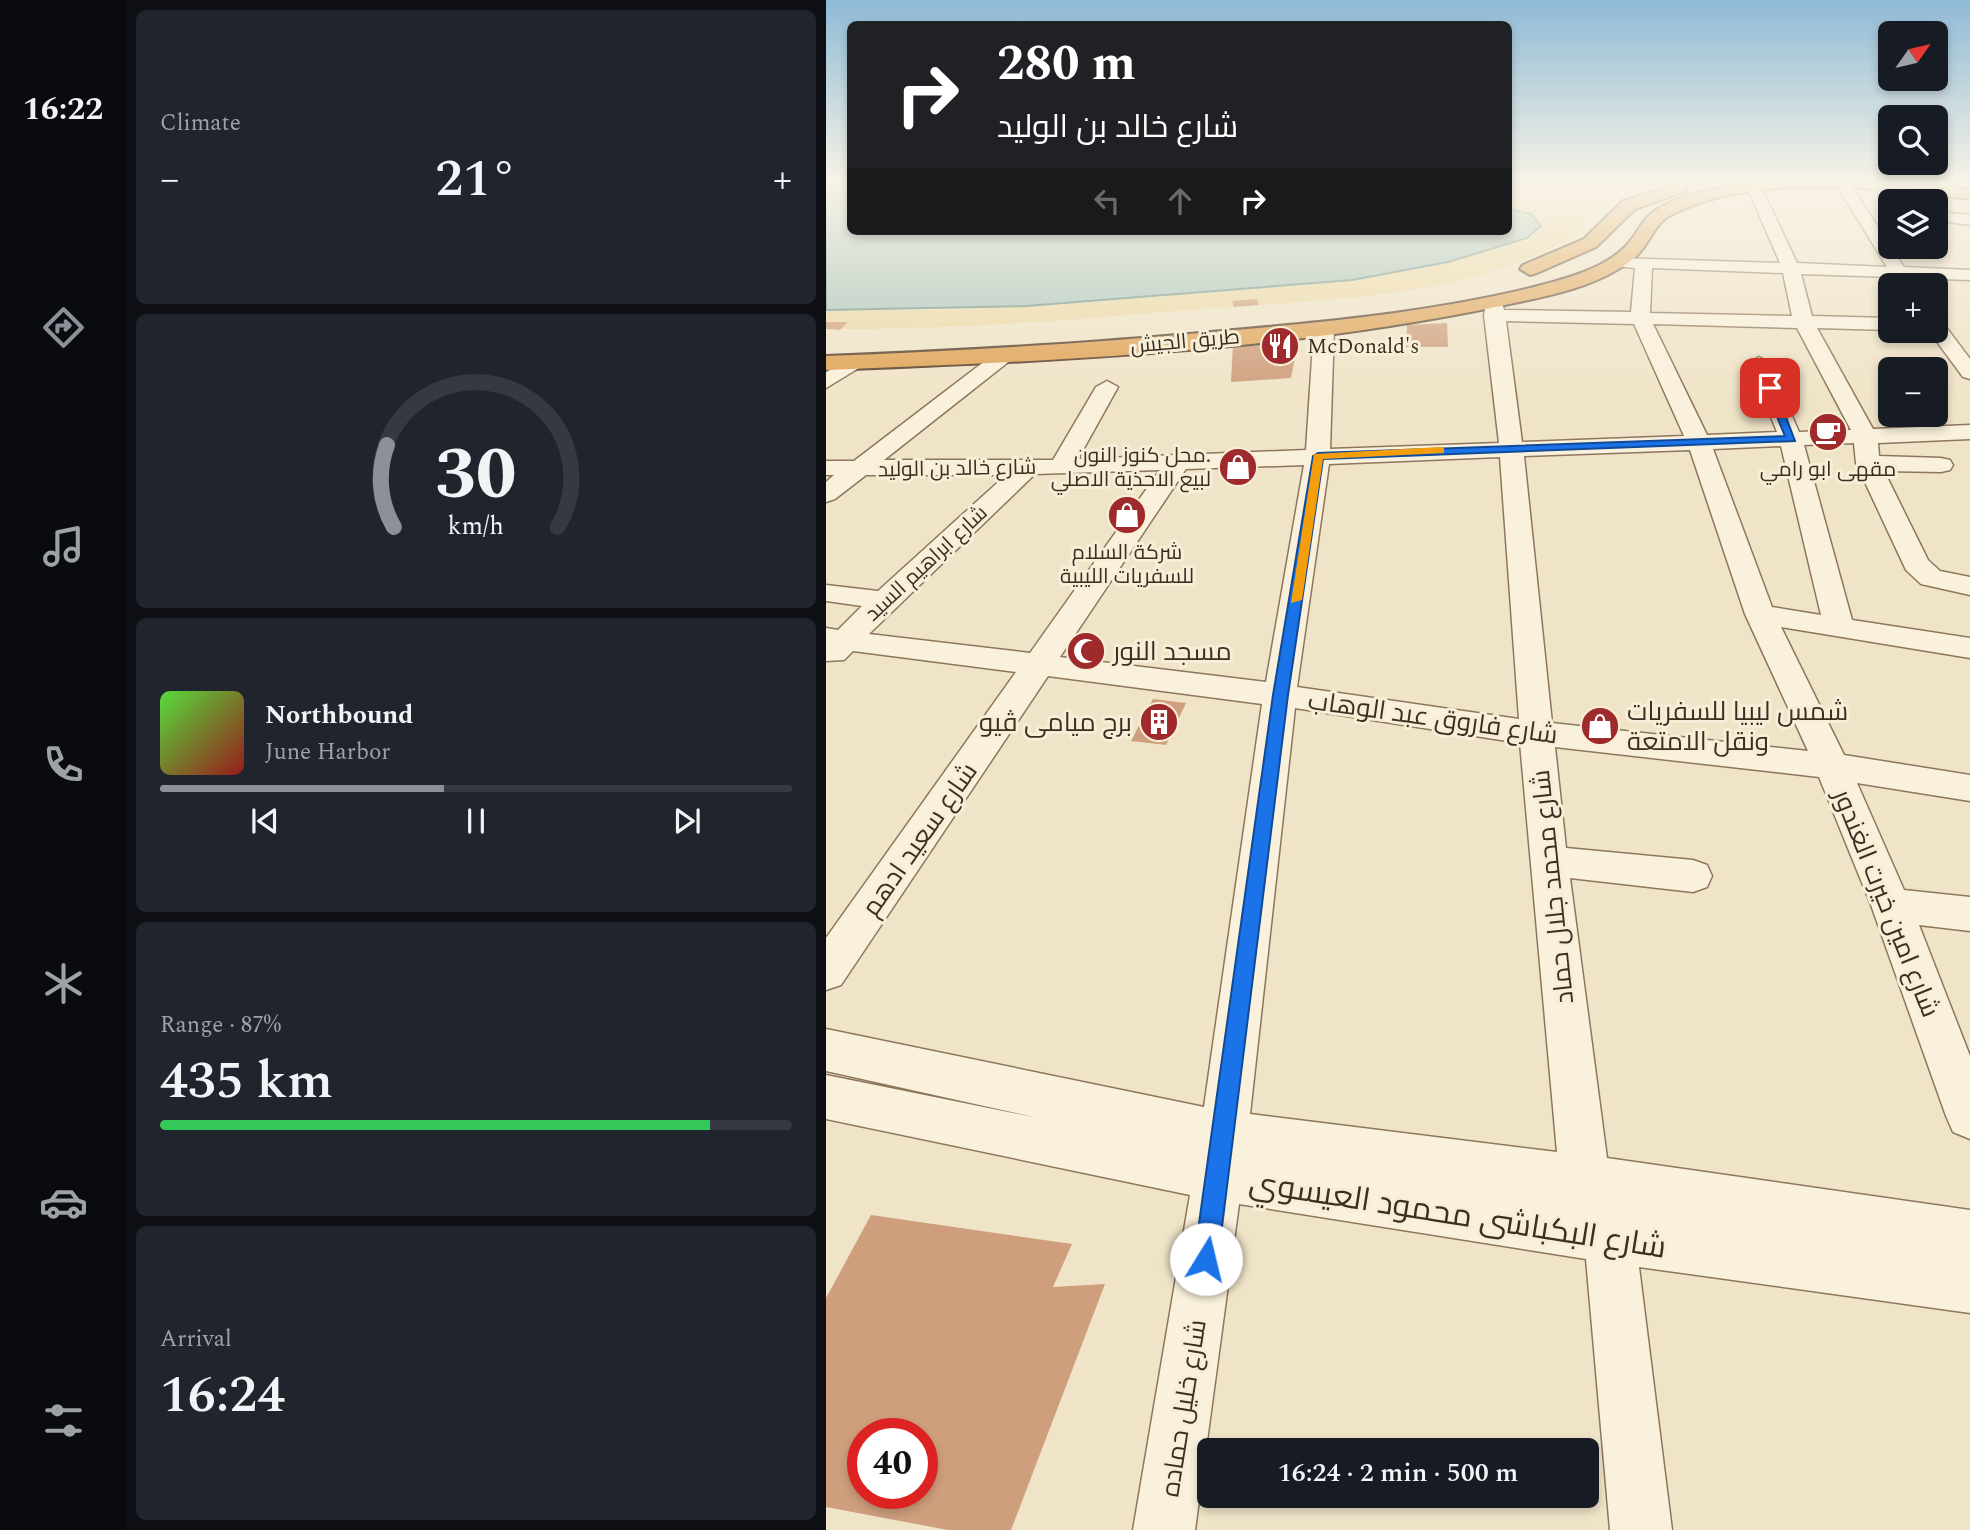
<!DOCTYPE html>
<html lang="en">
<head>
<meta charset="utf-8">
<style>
	body { margin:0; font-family:Spectral,Cairo,serif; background:#20242c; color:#f1f3f6; height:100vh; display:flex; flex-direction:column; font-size:26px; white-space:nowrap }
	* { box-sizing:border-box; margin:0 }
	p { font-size:23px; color:#9ea1a6 }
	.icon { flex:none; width:38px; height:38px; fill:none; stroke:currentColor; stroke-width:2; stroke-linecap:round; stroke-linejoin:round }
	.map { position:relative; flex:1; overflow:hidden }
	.drawer { display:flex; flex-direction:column; gap:10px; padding:10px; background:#0d0f14; width:700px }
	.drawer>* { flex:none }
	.guide { position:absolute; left:21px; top:21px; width:665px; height:214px; border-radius:10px; box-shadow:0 4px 10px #0003; background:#202124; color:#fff; overflow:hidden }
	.needle { width:46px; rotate:56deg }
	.controls { position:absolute; left:1052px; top:21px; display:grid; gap:14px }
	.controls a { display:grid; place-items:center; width:70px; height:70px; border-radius:10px; background:#171b24; box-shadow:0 4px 10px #0003; font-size:35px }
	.speed { position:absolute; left:21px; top:1418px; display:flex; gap:14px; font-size:35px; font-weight:700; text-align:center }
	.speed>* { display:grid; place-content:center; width:91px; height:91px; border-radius:50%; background:#171b24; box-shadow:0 4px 10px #0003; line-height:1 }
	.speed .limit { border:10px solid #d22; background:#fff; color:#111 }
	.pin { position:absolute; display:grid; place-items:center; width:60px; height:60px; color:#fff; margin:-30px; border-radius:14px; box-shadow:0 4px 10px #0006 }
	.me { position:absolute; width:77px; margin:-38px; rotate:9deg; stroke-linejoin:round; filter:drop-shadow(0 0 5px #0008) }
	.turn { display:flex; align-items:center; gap:24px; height:147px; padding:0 35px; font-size:32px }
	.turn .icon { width:91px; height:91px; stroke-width:2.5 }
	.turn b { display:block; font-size:49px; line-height:60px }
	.lanes { display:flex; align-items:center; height:66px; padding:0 35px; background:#0003; justify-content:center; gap:35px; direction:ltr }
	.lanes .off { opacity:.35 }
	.big { font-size:52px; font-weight:600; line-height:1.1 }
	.drawer .card { flex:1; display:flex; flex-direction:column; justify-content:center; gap:10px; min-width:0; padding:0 24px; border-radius:10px; background:#20242c }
	.drawer .dial { align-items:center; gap:0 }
	.dial svg { height:182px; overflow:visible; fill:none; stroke:#363941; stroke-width:7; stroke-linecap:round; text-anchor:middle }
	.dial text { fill:#f1f3f6; stroke:none }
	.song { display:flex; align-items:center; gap:21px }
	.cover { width:84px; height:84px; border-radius:10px; background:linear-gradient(135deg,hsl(110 70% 55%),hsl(0 70% 35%)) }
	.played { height:7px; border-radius:4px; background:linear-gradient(90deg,#8c9099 45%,#363941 45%) }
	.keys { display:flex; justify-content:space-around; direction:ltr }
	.heat { display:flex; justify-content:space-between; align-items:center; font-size:38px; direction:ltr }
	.charge { height:10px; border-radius:5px; background:linear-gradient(90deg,#34c759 87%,#363941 0) }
	.trip { position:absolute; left:371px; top:1438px; width:402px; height:70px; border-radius:10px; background:#171b24; box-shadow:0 4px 10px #0003; font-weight:600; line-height:70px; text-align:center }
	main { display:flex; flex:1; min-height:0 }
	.tab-bar { display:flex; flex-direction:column; width:126px; justify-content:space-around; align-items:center; background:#090b0e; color:#9ea1a6 }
	.tab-bar .icon { width:49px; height:49px }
	.tab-bar .current { color:#8c9099 }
	.tab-bar b { font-size:32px; color:#f1f3f6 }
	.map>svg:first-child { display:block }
</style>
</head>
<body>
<main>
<nav class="tab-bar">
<b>16:22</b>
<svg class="icon current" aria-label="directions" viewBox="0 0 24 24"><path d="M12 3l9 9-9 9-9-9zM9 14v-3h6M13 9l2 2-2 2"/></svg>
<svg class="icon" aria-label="music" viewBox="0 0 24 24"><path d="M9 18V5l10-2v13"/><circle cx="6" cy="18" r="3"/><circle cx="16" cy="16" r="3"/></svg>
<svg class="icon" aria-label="phone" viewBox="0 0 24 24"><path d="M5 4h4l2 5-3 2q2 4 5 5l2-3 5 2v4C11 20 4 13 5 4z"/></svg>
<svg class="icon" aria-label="climate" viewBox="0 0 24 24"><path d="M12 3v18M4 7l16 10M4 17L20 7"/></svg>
<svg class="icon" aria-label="car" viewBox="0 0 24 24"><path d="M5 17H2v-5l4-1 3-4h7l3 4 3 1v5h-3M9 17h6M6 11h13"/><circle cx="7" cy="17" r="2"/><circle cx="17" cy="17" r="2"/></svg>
<svg class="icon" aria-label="filters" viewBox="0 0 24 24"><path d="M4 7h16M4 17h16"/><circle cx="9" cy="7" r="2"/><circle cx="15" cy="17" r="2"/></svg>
</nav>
<section class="drawer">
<div class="card"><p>Climate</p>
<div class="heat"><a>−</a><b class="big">21°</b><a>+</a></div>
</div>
<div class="card dial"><svg viewBox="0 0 100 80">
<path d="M14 69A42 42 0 1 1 86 69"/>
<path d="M14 69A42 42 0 0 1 11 33" stroke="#8c9099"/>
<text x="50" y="56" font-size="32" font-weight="700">30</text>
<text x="50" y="72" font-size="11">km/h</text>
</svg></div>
<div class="card">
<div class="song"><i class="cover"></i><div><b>Northbound</b><p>June Harbor</p></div></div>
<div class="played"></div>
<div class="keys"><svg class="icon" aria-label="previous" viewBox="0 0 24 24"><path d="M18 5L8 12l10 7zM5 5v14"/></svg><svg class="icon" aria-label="pause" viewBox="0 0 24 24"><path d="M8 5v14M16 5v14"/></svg><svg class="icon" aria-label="next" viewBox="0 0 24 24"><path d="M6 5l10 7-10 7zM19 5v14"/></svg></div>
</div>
<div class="card"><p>Range · 87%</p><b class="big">435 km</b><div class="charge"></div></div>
<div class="card"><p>Arrival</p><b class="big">16:24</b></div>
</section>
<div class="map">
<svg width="1144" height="1530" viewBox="0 0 1144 1530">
	<rect width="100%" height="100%" fill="#f0e4c8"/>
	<path fill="#ecd9a5" d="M 727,203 L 780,204 C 762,217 753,235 733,245 C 623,299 494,300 375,309 C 250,320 126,330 0,329 L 0,310 L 115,310 L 242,304 L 507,282 L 597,268 L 701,238 L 711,232 L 699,211 L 683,208 Z"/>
	<path fill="#a9c4bc" stroke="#6f938a" stroke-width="2" d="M 0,181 L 24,181 L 24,231 L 682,231 L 683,209 L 705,214 L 715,226 L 701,238 L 622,262 L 526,280 L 200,306 L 0,310 Z"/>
	<path fill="#cf9f7d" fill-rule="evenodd" d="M 431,299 L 433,305 L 408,307 L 406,301 Z
		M 0,322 L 22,322 L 14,330 L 0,329 Z
		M 621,323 L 622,347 L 580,347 L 581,325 Z
		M 446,342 L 471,348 L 465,378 L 405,382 L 407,343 Z
		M 327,699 L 360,703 L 340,745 L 305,741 Z
		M 45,1215 L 246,1244 L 227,1287 L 279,1284 L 185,1530 L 122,1530 L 0,1507 L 0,1298 ZM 37,1433 L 96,1433 L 96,1493 L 37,1493 Z"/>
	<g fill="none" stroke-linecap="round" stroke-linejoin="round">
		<g stroke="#8d765c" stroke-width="3">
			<path id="minor" d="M 1013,181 L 1022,181 L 1078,267 L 1144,270 L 1144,280 L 1086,278 L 1090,285 L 1072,285 L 1067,277 L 975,274 L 986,316 L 1064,318 L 1064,330 L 991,328 L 1047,429 L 1144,425 L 1144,439 L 1052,443 L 1053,456 L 1115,458 L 1124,460 L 1127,465 L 1124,470 L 1115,472 L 1058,471 L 1102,560 L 1114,571 L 1144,577 L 1144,595 L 1095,584 L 1080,570 L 1030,463 L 1028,443 L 978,445 L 1026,620 L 1144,638 L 1144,658 L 955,627 L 1018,755 L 1144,775 L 1144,801 L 1031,783 L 1078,890 L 1144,897 L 1144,931 L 1093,925 L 1144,1056 L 1144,1139 L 1127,1132 L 1120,1116 L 1045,905 L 993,777 L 729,747 L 740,848 L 867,860 L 881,865 L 886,876 L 881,887 L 867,892 L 744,878 L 781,1158 L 1144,1210 L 1144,1313 L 813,1267 L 846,1530 L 784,1530 L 760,1259 L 413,1204 L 369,1530 L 307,1530 L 364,1195 L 0,1119 L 0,1075 L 212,1118 L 0,1071 L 0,1029 L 378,1107 L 436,704 L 222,676 L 15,985 L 0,990 L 0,938 L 190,672 L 27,651 L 18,660 L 0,661 L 0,628 L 12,630 L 36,606 L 0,601 L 0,585 L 52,591 L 180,475 L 40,475 L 9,499 L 0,502 L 0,482 L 8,475 L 0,475 L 0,461 L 28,461 L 172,351 L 186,351 L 189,355 L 186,359 L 58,460 L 227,460 L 270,387 L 281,381 L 292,387 L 252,459 L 480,450 L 488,328 L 498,322 L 508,328 L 504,449 L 673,443 L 658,315 L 661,298 L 675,298 L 678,310 L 805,312 L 809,268 L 789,266 L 786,262 L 789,258 L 954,263 L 922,189 L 929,185 L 936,189 L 971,263 L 1061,267 L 1010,184 ZM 826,268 L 957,273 L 966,316 L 824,313 ZM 680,321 L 808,324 L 858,436 L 696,442 ZM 827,324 L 971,328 L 1025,430 L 973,432 L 943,363 L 933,357 L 923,363 L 951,432 L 881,435 ZM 955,446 L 995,615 L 946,607 L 887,449 ZM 864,450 L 919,614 L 982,751 L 726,723 L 698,456 ZM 674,457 L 693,719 L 471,687 L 503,464 ZM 478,465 L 440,682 L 234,657 L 360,469 ZM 334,470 L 204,653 L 43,634 L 209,474 ZM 469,708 L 694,743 L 731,1152 L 424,1114 Z
				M 1122,213 L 1144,215 L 1144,225 L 1116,221 L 1116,215 Z
				M 1110,321 L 1117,323 L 1144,359 L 1144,379 L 1137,377 L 1103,331 L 1110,331 Z
				M 29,356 L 36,358 L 39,362 L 36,366 L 0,388 L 0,372 Z"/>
		</g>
		<g stroke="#5b4430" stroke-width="4">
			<path id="highway" d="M 947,181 C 1013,181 1078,182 1144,189 L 1144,199 C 1054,188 929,172 845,215 C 827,224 823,247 807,259 C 772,287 722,296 679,305 C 457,352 226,361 0,370 L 0,356 C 128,351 257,344 385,332 C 492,323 599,313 704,288 C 735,280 777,270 800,246 C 811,235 816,218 830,210 C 863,189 909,185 947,181 Z
				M 854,183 L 860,185 L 860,191 L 809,209 L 770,247 L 711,273 L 704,275 L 694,269 L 697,265 L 758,239 L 797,201 Z"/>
		</g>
		<use href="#minor" fill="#faf1dc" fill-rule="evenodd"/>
		<use href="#highway" fill="#e0a458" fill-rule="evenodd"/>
	</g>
	<linearGradient id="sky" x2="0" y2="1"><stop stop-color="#8fbad6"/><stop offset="0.46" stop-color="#f8f3e6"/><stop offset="1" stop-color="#f8f3e6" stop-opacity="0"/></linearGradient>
	<rect width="1144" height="395" fill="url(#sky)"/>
	<path fill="#1a73e8" stroke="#114b97" stroke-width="2" d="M 944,385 L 949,388 L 969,441 L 497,459 L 462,695 L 392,1259 L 388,1267 L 380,1271 L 371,1267 L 368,1259 L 447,695 L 487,456 L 492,453 L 959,436 L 939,388 Z"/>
	<path fill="#f59e0b" d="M 614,447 L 618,448 L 618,453 L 497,459 L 476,600 L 465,603 L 488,454 Z"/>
	<defs>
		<g id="restaurant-disc" transform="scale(2.0125)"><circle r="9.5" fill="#9e2a2b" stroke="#f7eed8"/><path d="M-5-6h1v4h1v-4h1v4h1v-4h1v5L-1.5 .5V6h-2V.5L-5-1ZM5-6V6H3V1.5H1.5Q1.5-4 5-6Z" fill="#fff"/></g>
		<g id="cafe-disc" transform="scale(2.0125)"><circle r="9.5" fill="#9e2a2b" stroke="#f7eed8"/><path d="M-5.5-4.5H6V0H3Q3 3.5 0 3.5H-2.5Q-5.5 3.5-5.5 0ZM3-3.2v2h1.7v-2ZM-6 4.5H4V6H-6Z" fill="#fff"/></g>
		<g id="shop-disc" transform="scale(2.0125)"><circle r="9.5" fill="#9e2a2b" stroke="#f7eed8"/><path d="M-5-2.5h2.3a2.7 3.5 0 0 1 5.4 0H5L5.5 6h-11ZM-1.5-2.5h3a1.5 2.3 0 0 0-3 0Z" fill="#fff"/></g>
		<g id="mosque-disc" transform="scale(2.0125)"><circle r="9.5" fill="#9e2a2b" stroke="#f7eed8"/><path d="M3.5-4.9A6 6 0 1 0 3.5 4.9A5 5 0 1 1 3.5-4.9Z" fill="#fff"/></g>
		<g id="building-disc" transform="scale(2.0125)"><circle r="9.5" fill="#9e2a2b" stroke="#f7eed8"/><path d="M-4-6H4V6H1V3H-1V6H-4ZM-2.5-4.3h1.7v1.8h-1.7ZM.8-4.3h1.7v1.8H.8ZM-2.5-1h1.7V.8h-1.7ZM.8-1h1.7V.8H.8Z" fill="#fff"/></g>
	</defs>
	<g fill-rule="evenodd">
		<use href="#restaurant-disc" x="454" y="346"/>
		<use href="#cafe-disc" x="1002" y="432"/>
		<use href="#shop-disc" x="412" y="467"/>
		<use href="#shop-disc" x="301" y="515"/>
		<use href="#mosque-disc" x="260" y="651"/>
		<use href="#building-disc" x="333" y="722"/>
		<use href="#shop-disc" x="774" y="726"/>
	</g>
	<g text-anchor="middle" stroke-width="6" stroke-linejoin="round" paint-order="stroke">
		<g font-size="21" fill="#3d2e20" stroke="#f7eed8">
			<text transform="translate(359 341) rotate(-5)" y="7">طريق الجيش</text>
			<text transform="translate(131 468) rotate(-1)" y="7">شارع خالد بن الوليد</text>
			<text transform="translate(100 563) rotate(-43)" y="7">شارع ابراهيم السيد</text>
		</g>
		<g font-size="21" fill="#3d2e20" stroke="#f7eed8">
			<text x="481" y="353" text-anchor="start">McDonald's</text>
			<text x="385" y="462" text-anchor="end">محل كنوز النون.<tspan x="385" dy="24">لبيع الاحذية الاصلي</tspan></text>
			<text x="1002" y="476">مقهى ابو رامي</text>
			<text x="301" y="559">شركة السلام<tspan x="301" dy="24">للسفريات الليبية</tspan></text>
		</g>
		<g font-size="26" fill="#3d2e20" stroke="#f7eed8" text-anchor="start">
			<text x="287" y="660">مسجد النور</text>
			<text x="801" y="720">شمس ليبيا للسفريات<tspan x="801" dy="30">ونقل الامتعة</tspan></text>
			<text x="306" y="731" text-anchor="end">برج ميامى ڤيو</text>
		</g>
		<g font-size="26" fill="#3d2e20" stroke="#f7eed8">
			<text transform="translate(607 717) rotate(8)" y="9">شارع فاروق عبد الوهاب</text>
			<text transform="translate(93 839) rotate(-55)" y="9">شارع سعيد ادهم</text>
			<text transform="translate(726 887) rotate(-96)" y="9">شارع محمد جلال حماد</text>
			<text transform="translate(1061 903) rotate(68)" y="9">شارع امين خيرت الغندور</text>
			<text transform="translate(357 1408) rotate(-81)" y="9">شارع خليل حماده</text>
		</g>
		<g font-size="32" fill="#3d2e20" stroke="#f7eed8">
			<text transform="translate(632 1214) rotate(9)" y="11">شارع البكباشى محمود العيسوي</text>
		</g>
	</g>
</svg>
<div class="controls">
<a><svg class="needle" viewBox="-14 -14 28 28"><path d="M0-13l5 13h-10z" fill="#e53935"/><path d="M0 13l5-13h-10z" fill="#9ea1a6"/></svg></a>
<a><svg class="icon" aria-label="search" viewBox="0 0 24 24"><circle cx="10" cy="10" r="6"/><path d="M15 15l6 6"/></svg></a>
<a><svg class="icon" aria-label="layers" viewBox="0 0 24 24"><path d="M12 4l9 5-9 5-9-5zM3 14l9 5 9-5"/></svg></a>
<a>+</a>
<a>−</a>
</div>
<div class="speed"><div class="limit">40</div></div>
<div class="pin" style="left:944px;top:388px;background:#d93025"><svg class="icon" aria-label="arrive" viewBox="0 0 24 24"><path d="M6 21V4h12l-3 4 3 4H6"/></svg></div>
<svg class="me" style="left:380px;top:1259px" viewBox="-20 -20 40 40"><circle r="19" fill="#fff"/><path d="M0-13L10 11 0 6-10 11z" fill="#1a73e8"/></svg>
<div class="trip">16:24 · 2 min · 500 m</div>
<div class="guide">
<div class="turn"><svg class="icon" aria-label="right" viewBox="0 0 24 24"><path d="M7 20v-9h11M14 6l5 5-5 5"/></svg><div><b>280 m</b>شارع خالد بن الوليد</div></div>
<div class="lanes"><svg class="icon off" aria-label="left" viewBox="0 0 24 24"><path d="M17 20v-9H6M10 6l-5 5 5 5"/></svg><svg class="icon off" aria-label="ahead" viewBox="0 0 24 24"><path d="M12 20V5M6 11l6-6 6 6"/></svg><svg class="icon" aria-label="right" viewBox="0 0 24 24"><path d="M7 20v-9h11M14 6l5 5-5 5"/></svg></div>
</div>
</div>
</main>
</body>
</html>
